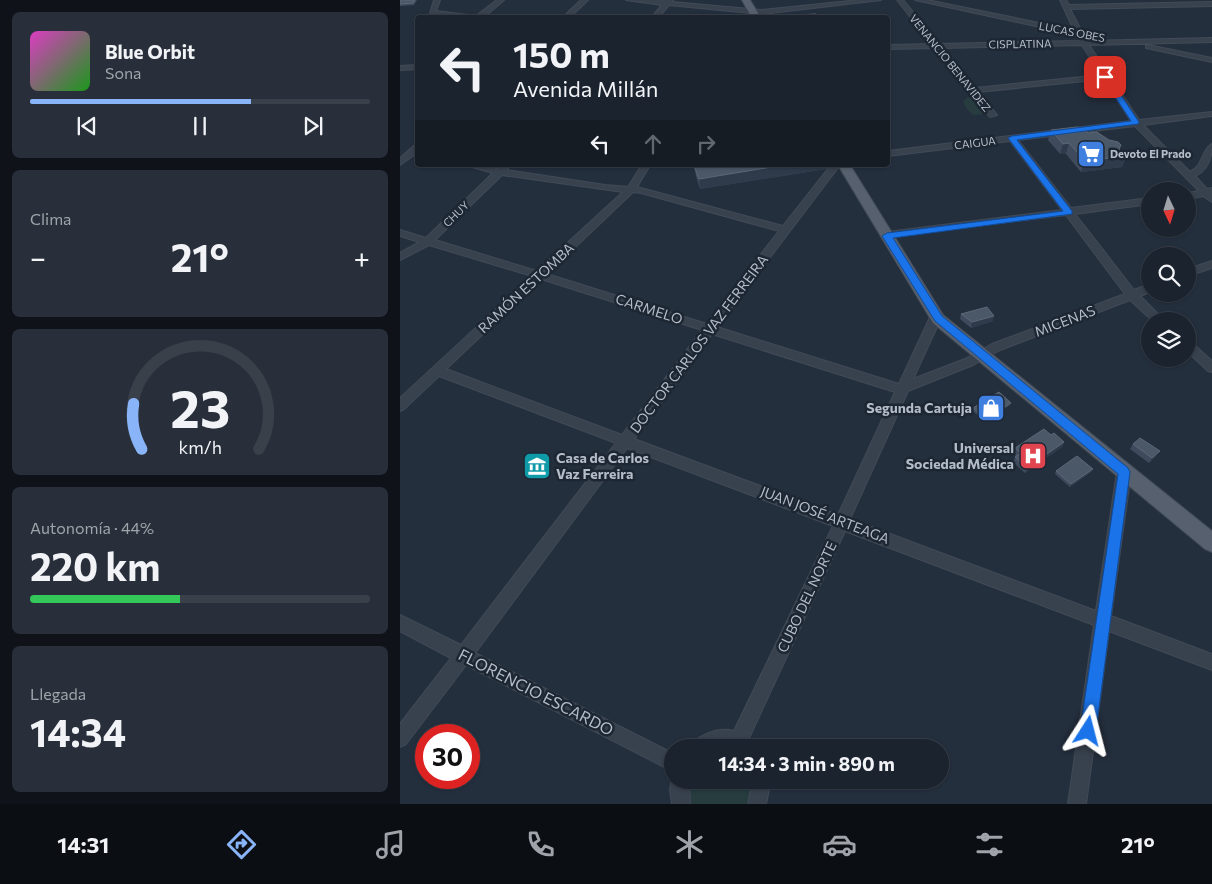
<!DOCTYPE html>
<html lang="es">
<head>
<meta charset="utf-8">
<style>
	body { margin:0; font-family:Commissioner,sans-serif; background:#282f3a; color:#f1f3f6; height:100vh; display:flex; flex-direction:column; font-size:19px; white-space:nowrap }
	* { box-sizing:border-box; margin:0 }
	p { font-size:16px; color:#a0a4aa }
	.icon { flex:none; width:28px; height:28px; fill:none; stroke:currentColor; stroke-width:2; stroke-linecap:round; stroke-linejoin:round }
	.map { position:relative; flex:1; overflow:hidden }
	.sheet { display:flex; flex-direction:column; gap:12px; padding:12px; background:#0f1319; width:400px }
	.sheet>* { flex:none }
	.hud { position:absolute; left:15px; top:15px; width:475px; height:152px; border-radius:5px; box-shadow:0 1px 4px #0004,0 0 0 1px #39404a; background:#1b232e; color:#f1f3f6; overflow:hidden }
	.needle { width:32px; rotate:176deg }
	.buttons { position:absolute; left:741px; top:182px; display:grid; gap:10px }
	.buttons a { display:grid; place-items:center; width:55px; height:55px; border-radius:50%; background:#1b232e; box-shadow:0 1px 4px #0004,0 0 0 1px #39404a; font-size:25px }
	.speed { position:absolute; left:15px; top:724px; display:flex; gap:10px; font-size:25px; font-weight:700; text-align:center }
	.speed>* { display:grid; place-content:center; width:65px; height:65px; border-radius:50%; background:#1b232e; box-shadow:0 1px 4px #0004,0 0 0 1px #39404a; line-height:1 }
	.speed .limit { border:8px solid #d22; background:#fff; color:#111 }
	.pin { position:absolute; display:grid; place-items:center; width:42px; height:42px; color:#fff; margin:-21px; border-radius:10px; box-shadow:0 2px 8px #0006 }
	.me { position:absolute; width:55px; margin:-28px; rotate:9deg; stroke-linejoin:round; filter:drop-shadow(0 0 4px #0008) }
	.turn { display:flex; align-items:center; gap:18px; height:105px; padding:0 15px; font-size:22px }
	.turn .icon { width:65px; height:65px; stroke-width:2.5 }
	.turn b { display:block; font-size:35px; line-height:42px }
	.lanes { display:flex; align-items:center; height:48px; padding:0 15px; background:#0003; justify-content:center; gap:25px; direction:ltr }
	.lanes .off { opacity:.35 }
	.big { font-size:38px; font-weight:700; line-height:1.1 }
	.sheet .card { flex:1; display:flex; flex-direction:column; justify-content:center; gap:8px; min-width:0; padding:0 18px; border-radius:8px; background:#282f3a }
	.sheet .dial { align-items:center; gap:0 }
	.dial svg { height:130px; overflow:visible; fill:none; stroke:#39404a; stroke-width:7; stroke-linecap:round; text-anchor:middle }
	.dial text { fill:#f1f3f6; stroke:none }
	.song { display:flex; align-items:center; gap:15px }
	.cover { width:60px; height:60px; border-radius:8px; background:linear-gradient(135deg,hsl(310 70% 55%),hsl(120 70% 35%)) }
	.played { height:5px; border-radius:2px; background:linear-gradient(90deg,#8ab4f8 65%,#39404a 65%) }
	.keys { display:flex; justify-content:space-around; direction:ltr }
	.heat { display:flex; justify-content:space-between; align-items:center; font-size:28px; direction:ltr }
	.charge { height:8px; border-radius:4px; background:linear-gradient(90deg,#34c759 44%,#39404a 0) }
	.trip { position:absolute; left:264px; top:739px; width:285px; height:50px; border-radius:25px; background:#1b232e; box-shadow:0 1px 4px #0004,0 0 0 1px #39404a; font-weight:700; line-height:50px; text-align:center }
	.tabs { display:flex; height:80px; justify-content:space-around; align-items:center; background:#0b0e12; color:#a0a4aa }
	.tabs .icon { width:35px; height:35px }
	.tabs .selected { color:#8ab4f8 }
	.tabs b { font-size:22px; color:#f1f3f6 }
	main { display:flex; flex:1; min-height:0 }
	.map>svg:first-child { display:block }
</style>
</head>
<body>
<main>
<section class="sheet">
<div class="card">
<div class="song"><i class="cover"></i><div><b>Blue Orbit</b><p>Sona</p></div></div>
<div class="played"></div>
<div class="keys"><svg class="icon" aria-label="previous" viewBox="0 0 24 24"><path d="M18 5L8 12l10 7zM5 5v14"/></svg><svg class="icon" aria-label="pause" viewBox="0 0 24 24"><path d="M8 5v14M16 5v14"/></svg><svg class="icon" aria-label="next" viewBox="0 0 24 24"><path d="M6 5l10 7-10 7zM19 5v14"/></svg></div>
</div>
<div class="card"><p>Clima</p>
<div class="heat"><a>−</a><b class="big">21°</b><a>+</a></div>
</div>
<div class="card dial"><svg viewBox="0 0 100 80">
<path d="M14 69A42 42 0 1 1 86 69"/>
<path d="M14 69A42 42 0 0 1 9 41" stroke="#8ab4f8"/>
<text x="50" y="56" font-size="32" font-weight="700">23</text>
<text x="50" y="72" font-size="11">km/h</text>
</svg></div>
<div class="card"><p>Autonomía · 44%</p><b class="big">220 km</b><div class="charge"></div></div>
<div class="card"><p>Llegada</p><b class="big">14:34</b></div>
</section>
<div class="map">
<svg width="812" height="804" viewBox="0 0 812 804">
	<rect width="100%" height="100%" fill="#242f3e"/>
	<path fill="#263c3f" d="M 571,95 L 586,114 L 573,115 L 566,108 L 563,101 Z
		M 287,780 L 355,780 L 349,804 L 289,804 Z"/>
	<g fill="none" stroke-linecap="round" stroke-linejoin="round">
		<g stroke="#414a57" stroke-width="2">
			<path id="minor" d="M 34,0 L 40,0 L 36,11 L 76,16 L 97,0 L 104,0 L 83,18 L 57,18 L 30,14 Z
				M 181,0 L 188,0 L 169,18 L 162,18 Z
				M 226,0 L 273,0 L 272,2 L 361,10 L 460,0 L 481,0 L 361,14 L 269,5 L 258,18 L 251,18 L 262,5 Z
				M 497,0 L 503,0 L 539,44 L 679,41 L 677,35 L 515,0 L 527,0 L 674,30 L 660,0 L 666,0 L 669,5 L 812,2 L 812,6 L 670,9 L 682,32 L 705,38 L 702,40 L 684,36 L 686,41 L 812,38 L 812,42 L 689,45 L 739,120 L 812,112 L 812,116 L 743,125 L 790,172 C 804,165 801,150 812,144 C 812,159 808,170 795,176 L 807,189 L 812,188 L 812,202 L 803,196 L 788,199 L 788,193 L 799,191 L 735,126 L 618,140 L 671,208 L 750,198 L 750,204 L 675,214 L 734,290 L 750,284 L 750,292 L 740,296 L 765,321 L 753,321 L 730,300 L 600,350 L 573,365 L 508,391 L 450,519 L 696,611 L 717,472 L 719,468 L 724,466 L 729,468 L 731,472 L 711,616 L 812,654 L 812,670 L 709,631 L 686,804 L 668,804 L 694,625 L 445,531 L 349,738 L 354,742 L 357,748 L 290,748 L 293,742 C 305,733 319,727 334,731 L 433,526 L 227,448 L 75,653 L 272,753 L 272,771 L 66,665 L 6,744 L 0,747 L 0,724 L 51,658 L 0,631 L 0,615 L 61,645 L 216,443 L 39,376 L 4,409 L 0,411 L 0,398 L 132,276 L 29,245 L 0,260 L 0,253 L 19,242 L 0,236 L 0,230 L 26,238 L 93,173 L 66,165 L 81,165 L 98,169 L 104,165 L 108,168 L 107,170 L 205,185 L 228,187 L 242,165 L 250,165 L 237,187 L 383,226 L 431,165 L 440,165 L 317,327 L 499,384 L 532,313 L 536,312 L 542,316 L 513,379 L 565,359 L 592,344 L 725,294 L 666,215 L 484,237 L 482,235 L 487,232 L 662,210 L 610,141 L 488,156 L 488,151 L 731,121 L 704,79 L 578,92 L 597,115 L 590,117 L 535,48 L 488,49 L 488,45 L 532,44 ZM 682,45 L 701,75 L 575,88 L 542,48 ZM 102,175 L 223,192 L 137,271 L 35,240 ZM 233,192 L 241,193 L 379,231 L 307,324 L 147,274 ZM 141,279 L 302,330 L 222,435 L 46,369 ZM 312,334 L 495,392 L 438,515 L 234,439 Z
				M 748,45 L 812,58 L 812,62 L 746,48 L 746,46 Z
				M 18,65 L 18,69 L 0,70 L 0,66 Z
				M 15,145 L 18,145 L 18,152 L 0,165 L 0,158 Z
				M 812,261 L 812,268 L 788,276 L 788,269 Z
				M 788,342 L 792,343 L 812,361 L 812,372 L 808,371 L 788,352 Z
				M 272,776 L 272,780 L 289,780 L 290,804 L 272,804 L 270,790 Z
				M 353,780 L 371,780 L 366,804 L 348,804 Z"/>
		</g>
		<g stroke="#414a57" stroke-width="2">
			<path id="major" d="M 342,0 L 350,0 L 361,18 L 352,18 Z
				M 438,165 L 450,165 L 543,315 L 812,531 L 812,552 L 805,549 L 533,323 Z"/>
		</g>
		<use href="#minor" fill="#38414e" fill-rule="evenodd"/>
		<use href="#major" fill="#56606e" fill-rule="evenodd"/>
	</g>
	<path fill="#3f4b5c" d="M 0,0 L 17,0 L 14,5 L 0,6 Z
		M 651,130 L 688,133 L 721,145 L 719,150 L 726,156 L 722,167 L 681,172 L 666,154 L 660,154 L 648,140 Z
		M 294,165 L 429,165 L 426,169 L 300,189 L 296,176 Z
		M 561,314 L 593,321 L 571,328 L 560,319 Z
		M 610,405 L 585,422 L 573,411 L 573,408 Z
		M 651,435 L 664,442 L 662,447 L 625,473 L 613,462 L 616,456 L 613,453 L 615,448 Z
		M 733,444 L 756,456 L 749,463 L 730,449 Z
		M 656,471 L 691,472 L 670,487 L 655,474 Z"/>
	<path fill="#2f3b4b" d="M 669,143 L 666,154 L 660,154 L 663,144 Z
		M 721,145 L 717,155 L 726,156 L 722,167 L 681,172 L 685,161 L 719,149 Z
		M 384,165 L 429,165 L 426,169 L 300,189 L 299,179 Z
		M 594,316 L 593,321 L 571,328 L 572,322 Z
		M 611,403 L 610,405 L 585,422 L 586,419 Z
		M 664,442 L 662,447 L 625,473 L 627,468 Z
		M 760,451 L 756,456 L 749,463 L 752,458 Z
		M 693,469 L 691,472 L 670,487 L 671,484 Z"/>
	<path fill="#4b5868" stroke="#5c6777" d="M 0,0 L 15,0 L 13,3 L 0,4 Z
		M 416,14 L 419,18 L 396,18 L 395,15 Z
		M 677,127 L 683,128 L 688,133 L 697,132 L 709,140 L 718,142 L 721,145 L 719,149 L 726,156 L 685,161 L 669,143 L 663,144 L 651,130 Z
		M 294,165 L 384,165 L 299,179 L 294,166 Z
		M 587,307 L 594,316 L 572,322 L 561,314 Z
		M 599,392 L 611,403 L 586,419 L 573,408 Z
		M 644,429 L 651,435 L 654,433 L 664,442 L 627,468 L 615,457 L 621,453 L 615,448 Z
		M 740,438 L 760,451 L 752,458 L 733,444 Z
		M 677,456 L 693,469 L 671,484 L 656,471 Z"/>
	<path fill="#1a73e8" stroke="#114b97" d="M 705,75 L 708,76 L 739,122 L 738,124 L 617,140 L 672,211 L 672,214 L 493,238 L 542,316 L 728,468 L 730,472 L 696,731 L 694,736 L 688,739 L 682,736 L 680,731 L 718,474 L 535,321 L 482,236 L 487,233 L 663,211 L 608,138 L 612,136 L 731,121 L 702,77 Z"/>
	<defs>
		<g id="supermarket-square" transform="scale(1.4375)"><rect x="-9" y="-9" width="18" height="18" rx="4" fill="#3f7fe0" stroke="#1d2633"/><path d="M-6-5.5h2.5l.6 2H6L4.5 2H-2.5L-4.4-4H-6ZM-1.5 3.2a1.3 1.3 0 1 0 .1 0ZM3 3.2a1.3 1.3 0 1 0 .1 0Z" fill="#fff"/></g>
		<g id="shop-square" transform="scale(1.4375)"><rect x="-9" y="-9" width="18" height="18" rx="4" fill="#3f7fe0" stroke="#1d2633"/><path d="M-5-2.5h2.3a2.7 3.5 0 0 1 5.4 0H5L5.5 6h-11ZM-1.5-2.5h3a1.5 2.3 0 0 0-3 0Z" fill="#fff"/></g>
		<g id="hospital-square" transform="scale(1.4375)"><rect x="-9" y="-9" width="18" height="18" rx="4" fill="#e0444e" stroke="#1d2633"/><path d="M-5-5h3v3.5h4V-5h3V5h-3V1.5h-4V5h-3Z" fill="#fff"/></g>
		<g id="museum-square" transform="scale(1.4375)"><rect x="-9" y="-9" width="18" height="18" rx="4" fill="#0f9aa8" stroke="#1d2633"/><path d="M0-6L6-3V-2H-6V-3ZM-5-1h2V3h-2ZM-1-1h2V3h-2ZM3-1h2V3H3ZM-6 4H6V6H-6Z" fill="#fff"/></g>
	</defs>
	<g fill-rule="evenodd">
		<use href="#supermarket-square" x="691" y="154"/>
		<use href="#shop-square" x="591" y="408"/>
		<use href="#hospital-square" x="633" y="456"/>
		<use href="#museum-square" x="137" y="466"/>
	</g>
	<g text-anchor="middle" stroke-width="5" stroke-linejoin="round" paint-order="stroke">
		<g font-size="11" fill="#b4bcc9" stroke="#1d2633">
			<text transform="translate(672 32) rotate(11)" y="4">LUCAS OBES</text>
			<text transform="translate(620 44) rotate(-1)" y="4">CISPLATINA</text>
			<text transform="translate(550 63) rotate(51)" y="4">VENANCIO BENAVIDEZ</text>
			<text transform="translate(575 143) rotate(-7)" y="4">CAIGUA</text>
			<text transform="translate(56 214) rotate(-44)" y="4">CHUY</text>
		</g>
		<g font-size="11" font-weight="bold" fill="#b4bcc9" stroke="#1d2633" text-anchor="start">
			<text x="710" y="158">Devoto El Prado</text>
		</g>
		<g font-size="14" fill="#b4bcc9" stroke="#1d2633">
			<text transform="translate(126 288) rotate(-43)" y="5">RAMÓN ESTOMBA</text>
			<text transform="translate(249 309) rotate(18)" y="5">CARMELO</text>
			<text transform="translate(665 321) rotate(-21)" y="5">MICENAS</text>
			<text transform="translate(299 344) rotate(-53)" y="5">DOCTOR CARLOS VAZ FERREIRA</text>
			<text transform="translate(425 515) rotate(21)" y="5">JUAN JOSÉ ARTEAGA</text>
			<text transform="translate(407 597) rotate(-65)" y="5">CUBO DEL NORTE</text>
		</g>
		<g font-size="14" font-weight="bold" fill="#b4bcc9" stroke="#1d2633" text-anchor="end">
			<text x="572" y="413">Segunda Cartuja</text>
			<text x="614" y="453">Universal<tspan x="614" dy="16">Sociedad Médica</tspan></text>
			<text x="156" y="463" text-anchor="start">Casa de Carlos<tspan x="156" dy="16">Vaz Ferreira</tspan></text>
		</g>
		<g font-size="16" fill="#b4bcc9" stroke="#1d2633">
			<text transform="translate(136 692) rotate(27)" y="6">FLORENCIO ESCARDO</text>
		</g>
	</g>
</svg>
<div class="buttons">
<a><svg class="needle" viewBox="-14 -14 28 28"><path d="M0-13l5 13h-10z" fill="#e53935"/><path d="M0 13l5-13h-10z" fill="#a0a4aa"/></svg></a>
<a><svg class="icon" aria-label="search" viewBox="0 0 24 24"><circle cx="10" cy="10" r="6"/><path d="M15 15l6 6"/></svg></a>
<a><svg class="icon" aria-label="layers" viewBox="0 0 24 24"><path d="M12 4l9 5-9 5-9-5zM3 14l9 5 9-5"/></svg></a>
</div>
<div class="speed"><div class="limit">30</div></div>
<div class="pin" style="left:705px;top:77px;background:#d93025"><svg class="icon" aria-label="arrive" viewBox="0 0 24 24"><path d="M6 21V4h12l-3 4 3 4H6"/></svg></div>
<svg class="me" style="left:688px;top:731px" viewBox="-20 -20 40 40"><path d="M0-17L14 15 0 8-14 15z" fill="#1a73e8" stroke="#fff" stroke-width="4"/></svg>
<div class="trip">14:34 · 3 min · 890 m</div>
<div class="hud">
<div class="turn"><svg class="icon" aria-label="left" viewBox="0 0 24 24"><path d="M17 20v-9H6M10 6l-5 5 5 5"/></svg><div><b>150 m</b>Avenida Millán</div></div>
<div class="lanes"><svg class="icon" aria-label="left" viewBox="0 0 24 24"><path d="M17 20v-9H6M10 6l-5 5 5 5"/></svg><svg class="icon off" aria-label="ahead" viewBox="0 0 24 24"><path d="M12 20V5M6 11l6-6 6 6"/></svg><svg class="icon off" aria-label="right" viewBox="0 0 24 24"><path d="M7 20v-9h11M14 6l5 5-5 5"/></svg></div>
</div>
</div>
</main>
<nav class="tabs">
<b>14:31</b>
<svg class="icon selected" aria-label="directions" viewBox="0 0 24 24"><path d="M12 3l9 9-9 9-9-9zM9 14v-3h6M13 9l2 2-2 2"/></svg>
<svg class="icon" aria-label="music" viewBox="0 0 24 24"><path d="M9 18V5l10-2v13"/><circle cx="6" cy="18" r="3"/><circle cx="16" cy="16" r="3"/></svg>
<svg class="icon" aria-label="phone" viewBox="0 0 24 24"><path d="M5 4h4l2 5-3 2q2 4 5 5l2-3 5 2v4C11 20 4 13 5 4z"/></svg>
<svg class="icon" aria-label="climate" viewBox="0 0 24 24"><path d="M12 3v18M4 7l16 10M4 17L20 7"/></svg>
<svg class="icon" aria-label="car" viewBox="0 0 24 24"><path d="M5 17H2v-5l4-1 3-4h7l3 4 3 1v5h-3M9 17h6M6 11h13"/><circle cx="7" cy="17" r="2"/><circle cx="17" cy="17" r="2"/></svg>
<svg class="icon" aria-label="filters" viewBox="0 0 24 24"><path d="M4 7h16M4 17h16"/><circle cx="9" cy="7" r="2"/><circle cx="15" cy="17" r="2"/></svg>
<b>21°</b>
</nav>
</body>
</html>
